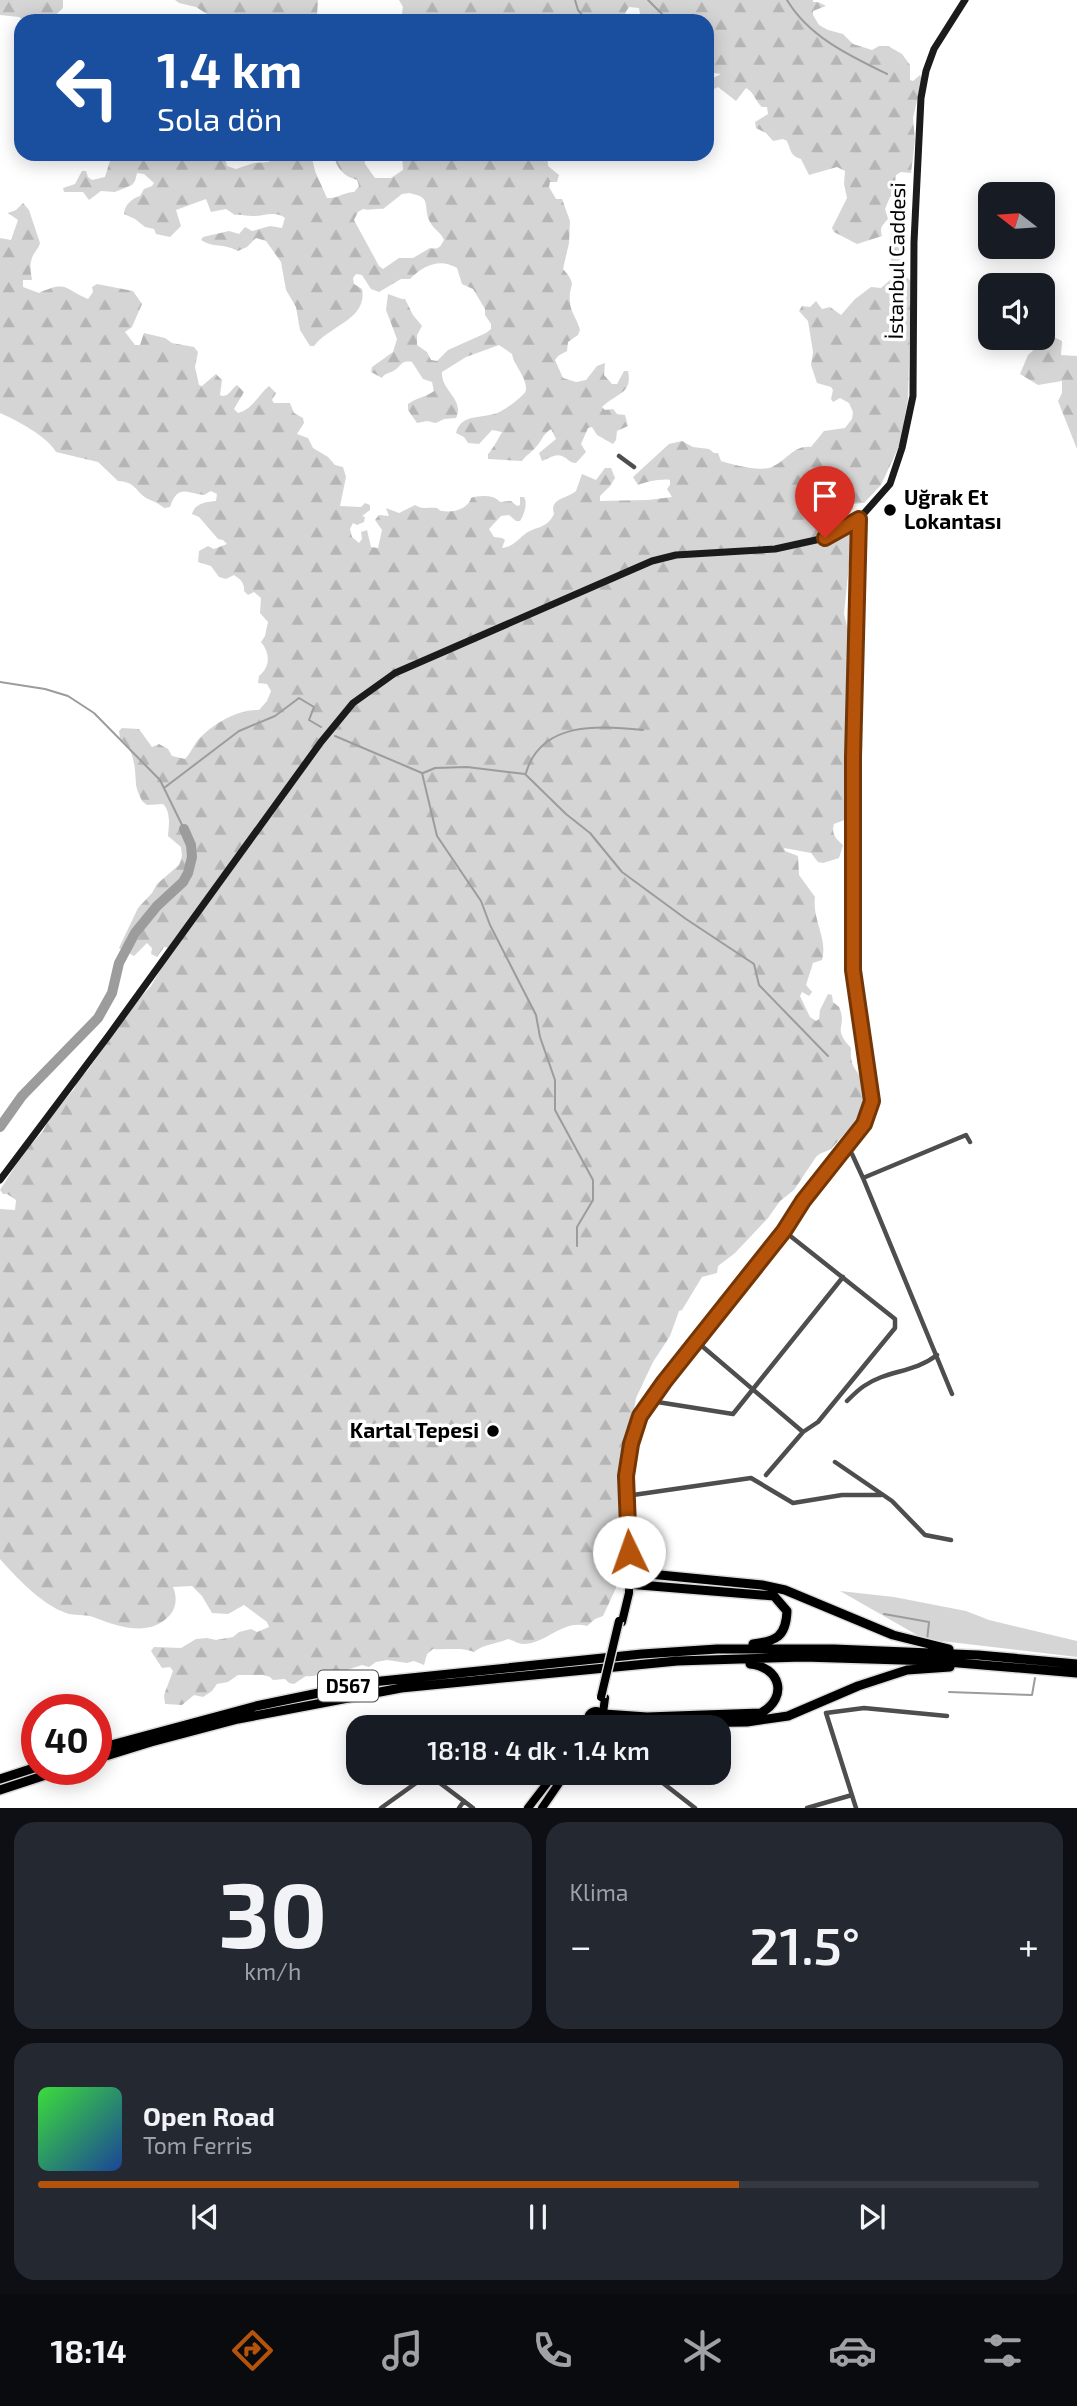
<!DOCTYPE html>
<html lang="tr">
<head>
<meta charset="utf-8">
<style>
	body { margin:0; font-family:"Exo 2",sans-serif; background:#242831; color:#f1f3f6; height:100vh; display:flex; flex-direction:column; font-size:26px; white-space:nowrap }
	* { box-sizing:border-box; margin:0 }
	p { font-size:23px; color:#9ea1a6 }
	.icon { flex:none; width:38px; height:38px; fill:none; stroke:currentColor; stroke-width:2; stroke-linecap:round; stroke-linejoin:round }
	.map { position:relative; height:1808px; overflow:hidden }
	.side { display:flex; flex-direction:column; gap:14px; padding:14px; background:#0d0f14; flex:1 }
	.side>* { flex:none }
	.top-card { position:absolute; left:14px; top:14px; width:700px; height:147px; border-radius:21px; box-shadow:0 4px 18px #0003; background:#1a4fa0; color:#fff; overflow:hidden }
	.needle { width:46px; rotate:287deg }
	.buttons { position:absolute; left:978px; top:182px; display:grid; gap:14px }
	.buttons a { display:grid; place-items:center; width:77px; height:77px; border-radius:14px; background:#171b24; box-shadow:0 4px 18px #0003; font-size:35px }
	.speed { position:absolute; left:21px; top:1694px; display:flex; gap:14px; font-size:35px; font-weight:700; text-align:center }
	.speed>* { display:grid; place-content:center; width:91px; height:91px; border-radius:50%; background:#171b24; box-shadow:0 4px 18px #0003; line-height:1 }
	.speed .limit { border:10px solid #d22; background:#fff; color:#111 }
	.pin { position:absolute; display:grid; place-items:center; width:60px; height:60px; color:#fff; margin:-72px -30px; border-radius:50% 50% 50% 0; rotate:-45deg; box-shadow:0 0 7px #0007 }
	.pin .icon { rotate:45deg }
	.me { position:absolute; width:77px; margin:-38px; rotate:357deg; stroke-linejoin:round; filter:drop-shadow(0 0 5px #0008) }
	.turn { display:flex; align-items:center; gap:24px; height:147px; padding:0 28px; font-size:32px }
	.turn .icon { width:91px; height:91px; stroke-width:2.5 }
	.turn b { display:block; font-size:49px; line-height:60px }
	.big { font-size:52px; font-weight:600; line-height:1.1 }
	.side .widget { flex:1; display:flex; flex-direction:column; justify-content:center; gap:10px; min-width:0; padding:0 24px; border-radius:21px; background:#242831 }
	.side .dial { align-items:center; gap:0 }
	.dial b { font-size:91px; line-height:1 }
	.song { display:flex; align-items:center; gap:21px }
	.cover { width:84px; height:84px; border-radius:10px; background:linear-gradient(135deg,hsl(120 70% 55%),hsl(220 70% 35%)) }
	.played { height:7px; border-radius:4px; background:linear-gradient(90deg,#b45309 70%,#363941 70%) }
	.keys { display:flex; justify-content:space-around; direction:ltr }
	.heat { display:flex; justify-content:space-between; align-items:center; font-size:38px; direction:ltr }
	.side .tiles { flex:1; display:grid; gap:14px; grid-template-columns:1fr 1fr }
	.widget:last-child { grid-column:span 2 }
	.trip { position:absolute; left:346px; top:1715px; width:385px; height:70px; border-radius:21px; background:#171b24; box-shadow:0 4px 18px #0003; font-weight:600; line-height:70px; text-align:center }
	.tab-bar { display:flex; height:112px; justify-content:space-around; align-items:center; background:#090b0e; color:#9ea1a6 }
	.tab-bar .icon { width:49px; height:49px }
	.tab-bar .on { color:#b45309 }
	.tab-bar b { font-size:32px; color:#f1f3f6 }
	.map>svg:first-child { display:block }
</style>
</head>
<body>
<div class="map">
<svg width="1077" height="1808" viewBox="0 0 1077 1808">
	<defs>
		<pattern id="forest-firs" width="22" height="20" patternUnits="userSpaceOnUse" patternTransform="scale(1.75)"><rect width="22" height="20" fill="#d5d5d5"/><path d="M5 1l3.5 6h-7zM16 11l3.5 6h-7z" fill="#b5b5b5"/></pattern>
	</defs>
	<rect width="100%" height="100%" fill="#fff"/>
	<path fill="#d5d5d5" d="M 840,1591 L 894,1597 L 966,1611 L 989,1620 L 1077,1641 L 1077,1657 L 924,1639 Z"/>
	<path fill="url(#forest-firs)" fill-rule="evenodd" d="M 0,0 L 63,0 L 63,8 L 49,21 L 25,21 L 19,17 L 0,15 Z
		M 175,0 L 318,0 L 317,15 L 324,21 L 218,21 L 196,7 L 179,3 Z
		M 399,0 L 813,0 L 813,2 L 818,2 L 826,6 L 813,11 L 813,15 L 819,25 L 828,30 L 843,34 L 853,44 L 872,50 L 879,46 L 888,46 L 902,54 L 910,65 L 910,80 L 913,81 L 920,75 L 922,79 L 913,118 L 915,140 L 911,173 L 901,172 L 896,175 L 894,195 L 890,197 L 885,209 L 888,219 C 883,225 879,227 882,236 L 857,244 L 834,232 L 832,228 L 847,198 L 844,184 L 845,171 L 837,167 L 809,175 L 801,159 C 790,156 791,150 787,141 L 783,139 L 773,141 L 766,133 L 756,128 L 755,122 L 768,114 L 767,107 L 762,107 C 755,101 755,93 746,88 L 736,101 L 718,87 L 714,89 L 710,84 L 713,78 L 721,74 L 707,72 L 707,21 L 644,21 L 641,19 L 639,8 L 629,7 L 625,13 L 633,21 L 406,21 L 401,20 L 403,7 Z
		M 108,154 L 224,154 L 227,166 L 236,169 L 254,163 L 269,162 L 271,154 L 311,154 L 315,171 L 327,198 C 337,199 344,192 354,192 L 359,186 L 357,180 C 343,176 336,168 334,154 L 364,154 L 365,164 L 375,178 L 391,178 L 403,170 L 402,154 L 547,154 L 548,166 L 559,175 L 557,182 L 550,182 L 549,187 L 556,199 L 562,199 L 570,221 L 569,243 L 563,269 C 579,287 568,283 570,302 C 570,311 578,321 580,330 L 578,335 L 568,342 L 567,351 L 558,356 L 555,360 L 563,378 L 576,382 L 586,380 L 597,366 L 605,363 L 604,375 L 612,384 L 617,384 L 624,371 L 628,371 C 633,394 616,393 602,407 L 605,410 L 613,409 L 617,414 L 625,415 L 628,426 L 617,431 L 616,440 L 613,444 L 597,435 L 592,427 L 588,428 L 581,444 L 586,452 L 576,463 C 569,463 569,459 562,456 C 555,453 548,459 542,461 L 539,453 L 556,439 L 551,429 C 542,435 542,441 535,448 C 531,453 526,455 522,461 L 488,459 L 488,454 C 491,452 500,436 502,432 L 492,430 L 479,444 L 468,443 L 464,437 L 456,433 C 461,413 482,419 497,413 C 503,411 525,396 526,390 C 527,377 514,366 512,354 L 499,345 L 466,357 L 442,372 C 441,391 465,399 456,418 L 444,419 L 436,423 L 427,421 L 417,423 L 408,410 L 408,404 C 416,398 426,397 434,391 L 432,382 L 423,379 L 412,362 C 401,360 402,365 395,370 C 389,374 386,372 382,378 L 371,372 L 372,367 L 393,352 L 397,339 L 386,310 L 388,294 L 402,299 L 405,299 L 413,315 L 422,326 L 417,335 L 417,345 L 427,352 L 431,360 L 437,361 L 448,350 L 486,333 L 491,329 L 491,324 L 485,315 L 485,309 L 473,289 L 462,284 L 457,268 C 440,258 424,265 410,279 L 401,279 L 379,292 L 371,289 L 362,275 L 356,274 L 353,278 L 354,284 L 362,289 C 368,319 329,326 314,346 L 310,346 L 300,330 L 296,307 L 286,290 L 281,262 L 266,241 L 256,238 L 247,247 L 238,251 C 223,243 213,248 201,240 L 203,237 L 229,231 L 239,234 L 245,227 L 252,231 L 270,226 L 282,228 L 285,218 C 274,210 263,217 252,216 C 245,216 242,214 235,215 L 226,209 L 211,212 L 206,199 L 176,210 L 181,226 L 170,237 L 156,234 L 154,229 L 145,227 L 135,219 L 124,214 C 124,206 132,198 140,196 L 144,189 L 152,186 L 154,183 L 144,174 L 137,173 L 135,181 L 132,185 L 115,192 L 101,191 L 89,200 L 83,192 L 64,192 L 63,188 L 75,184 L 82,171 L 86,171 L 88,177 L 92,180 L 105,177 L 110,161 ZM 410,193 C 415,195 422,195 425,201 C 427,207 426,216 430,222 C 434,230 441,232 444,240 C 440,247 439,250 430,248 L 413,258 L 399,258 L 383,269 L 379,266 L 354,220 L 358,212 L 363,209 C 370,211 375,208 383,209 L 402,194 Z
		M 23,203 L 29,210 L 40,243 C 38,250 34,252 32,258 C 29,266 31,273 32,280 L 23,280 L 23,287 L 39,293 C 67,280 64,289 88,299 L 93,292 L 92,287 L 97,284 L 133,291 L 142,304 L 132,327 L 125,332 L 135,345 L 140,345 L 144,333 L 165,338 L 172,343 L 194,347 L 198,352 L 195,367 L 199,385 L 202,386 L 216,374 L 222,380 L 220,395 C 228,399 231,389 237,385 L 244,392 L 234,409 L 238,413 C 253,409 258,395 269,386 L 276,393 L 272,400 L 274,403 L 290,403 L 294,413 L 303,418 L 304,423 L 297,434 L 308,438 L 313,448 L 328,457 L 335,465 L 343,467 L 346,477 L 340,506 L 361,507 L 365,503 L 370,505 L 370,510 L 362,516 L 365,517 L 364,522 L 357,525 L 353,523 L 350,529 L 352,537 L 359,543 L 362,539 L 361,532 L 367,530 L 371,547 L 378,548 L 382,530 L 375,520 L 379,515 L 389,516 L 386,508 L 399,513 L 415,505 C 423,510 428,507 437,508 C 439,509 440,511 442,511 C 453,513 468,509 471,498 C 480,495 495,495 500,502 L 511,501 L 517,506 L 520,505 L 520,497 L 524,497 C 528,504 524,515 520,521 L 516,521 L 509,515 L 501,516 L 489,529 L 494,537 L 502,538 L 505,540 L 502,548 C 513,547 517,540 525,534 C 536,526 547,529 554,514 C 549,498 567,499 576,491 L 582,474 L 596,480 L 605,468 L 611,468 L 615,478 L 610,486 L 600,496 L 600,501 L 648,500 L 672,497 L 667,489 L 670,485 L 670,480 C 664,478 644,482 638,485 L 633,477 L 669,444 L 682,441 L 693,447 L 709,449 L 714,453 L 718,453 L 721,461 C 734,465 760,472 772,467 C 787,460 794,445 811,447 L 824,431 L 845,428 L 852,419 L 853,412 L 849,403 L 840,398 L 833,402 L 831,399 L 833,390 L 831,387 L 817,383 L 811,365 L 813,352 L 808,321 L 799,311 L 802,306 L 810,307 L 816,301 L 822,309 L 830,307 L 841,315 L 855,299 L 871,287 L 881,288 L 897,274 L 904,275 L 911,281 L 908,399 L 900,444 L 881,485 L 864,503 L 853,504 L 845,495 L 834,494 L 843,520 L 832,532 L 837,534 L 849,532 L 852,534 L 844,614 L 850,638 L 851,667 L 847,819 L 834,824 C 831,834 836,839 843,845 L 839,858 L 823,863 L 818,862 L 811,853 L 784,848 L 785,851 L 798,856 L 799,875 L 815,897 C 812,920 828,938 822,960 L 813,963 L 806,985 L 812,992 L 809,996 L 802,992 L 800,996 L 810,1017 L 816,1021 L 819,1019 L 820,1010 L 828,994 L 832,995 L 833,1002 L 839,1007 C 848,1028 831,1027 851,1048 C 849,1071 861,1070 864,1088 C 866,1094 863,1110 860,1115 C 858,1119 834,1146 831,1149 C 826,1152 821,1152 816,1157 L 794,1190 L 780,1201 L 768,1218 L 735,1253 L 718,1266 L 717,1273 L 702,1277 L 682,1310 L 679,1311 L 670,1336 L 653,1362 L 636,1398 L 624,1466 L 620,1513 L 614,1525 L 612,1538 L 616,1558 L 621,1567 L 617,1575 L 616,1588 L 603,1616 L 595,1619 L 587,1626 C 563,1619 546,1644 523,1644 C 518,1644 513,1640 508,1639 C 496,1644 484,1644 474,1652 C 462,1647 447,1650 433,1649 L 427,1654 L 424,1665 L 414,1661 L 407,1663 L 387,1660 L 376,1662 L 369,1667 L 362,1665 L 341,1672 C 331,1667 318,1678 306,1676 L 294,1684 L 289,1683 L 285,1679 L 273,1680 L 270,1677 L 263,1675 L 238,1675 L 228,1682 L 217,1684 L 212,1691 L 203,1697 L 194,1695 L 182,1705 L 165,1704 L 164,1695 L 173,1671 L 170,1667 L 162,1668 L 151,1651 L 154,1647 L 181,1648 L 196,1639 L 207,1638 L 216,1640 L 233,1637 L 239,1632 L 251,1629 L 257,1632 L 269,1627 L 267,1622 L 244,1605 L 228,1614 L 212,1613 L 202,1596 L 192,1586 L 173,1587 C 177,1596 177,1608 169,1616 C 148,1638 117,1626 93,1617 C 85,1614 74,1616 66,1613 C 41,1604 17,1578 0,1559 L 0,1209 L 15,1210 L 16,1200 L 7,1194 L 3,1194 L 0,1190 L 24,1152 L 43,1131 L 50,1118 L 74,1089 L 78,1080 L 88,1070 L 133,1005 L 151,986 L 171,952 L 169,948 L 164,947 L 157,957 L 151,954 L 152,948 L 147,943 L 134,956 L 119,948 L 138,908 L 152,893 L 157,884 L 179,865 L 182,856 L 181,847 L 168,836 C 169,825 171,812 163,804 L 147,805 L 142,801 C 140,796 137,791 136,785 C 135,767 135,751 120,738 L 119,731 L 122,728 L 139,729 L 152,747 L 159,744 L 168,749 L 172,756 L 185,759 C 191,753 193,746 198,740 C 212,724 238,709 259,710 L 267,701 L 271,691 L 267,684 L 258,683 L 259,676 C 271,666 270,653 261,642 L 265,636 L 268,622 L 260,613 L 261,598 L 254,592 L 248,595 L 244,591 C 245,583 240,579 234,575 L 226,579 L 219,577 L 211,566 L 198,562 L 199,551 L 208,546 L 214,549 L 227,544 L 223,540 L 218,539 L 199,517 L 192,514 C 195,503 206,502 216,501 L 217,494 L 211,491 L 204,495 C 188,494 178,483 170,507 L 164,508 C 158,503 155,502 148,499 C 135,492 137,482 118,481 L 98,462 L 56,452 C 47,436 16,420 0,413 L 0,238 L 11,240 L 18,220 L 8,213 L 16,210 Z
		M 905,205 L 908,206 L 903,255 L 904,266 L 891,261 L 890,239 L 900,207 Z
		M 1050,335 L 1062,341 L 1061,355 L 1077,356 L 1077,449 L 1058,401 L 1062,393 L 1062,381 L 1038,385 L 1020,374 L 1028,355 Z"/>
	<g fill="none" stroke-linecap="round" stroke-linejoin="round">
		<path stroke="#9c9c9c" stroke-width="2" d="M 575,0 L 578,10 L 587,21
			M 648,0 L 669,21
			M 787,0 C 809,37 850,56 887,74
			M 0,682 L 45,689 L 68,696 L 94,713 L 160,780 L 184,829
			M 335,736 L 422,773 L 437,836 L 481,901 L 490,925 L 536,1015 L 540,1037 L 555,1080 L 555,1110 L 593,1180 L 593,1200 L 577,1227 L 577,1246
			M 423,773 L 435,768 L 467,767 L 525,774 L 566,814 L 590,833 L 622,872 L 686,919 L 754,964 L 759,985 L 828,1056
			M 526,773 C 541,721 600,725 643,730
			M 164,788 L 239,731 L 275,716 L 299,698 L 314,707 L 309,720 L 321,727
			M 884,1614 L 929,1622 L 927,1641
			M 949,1692 L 1032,1695 L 1035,1678"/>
		<path stroke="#9c9c9c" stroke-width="10" d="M 0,1127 L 22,1096 L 98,1018 L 112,993 L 119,963 L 135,933 L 157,906 L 183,882 L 188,873 L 192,857 L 191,845 L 184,829"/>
		<g stroke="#dbdbdb" stroke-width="11">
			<path id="primary" d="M 622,1622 L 629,1593 L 629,1572
				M588 1719a8 8 0 1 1 16 0a8 8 0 1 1-16 0Z
				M 603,1713 L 605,1698
				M 528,1808 L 555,1773
				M 542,1808 L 566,1773"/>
		</g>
		<g stroke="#dbdbdb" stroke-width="12">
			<path id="highway" d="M 629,1572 L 762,1585 L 785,1590 L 893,1635 L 949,1649
				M 627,1584 L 774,1596 L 787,1611 C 786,1637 776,1641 753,1644
				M 604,1714 L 647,1717 L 761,1713 C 789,1697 780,1667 750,1664
				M 603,1724 L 747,1722 L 788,1716 L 858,1686 L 907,1670 L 950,1667
				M 96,1749 L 256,1706 L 372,1682 L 642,1654 L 717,1649 L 834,1649 L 978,1655 L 1077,1664
				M 96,1759 L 151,1742 L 238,1719 L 401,1688 L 677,1661 L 803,1657 L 935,1661 L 1077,1673
				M 0,1779 L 37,1767
				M 0,1790 L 64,1769"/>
		</g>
		<path stroke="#4e4e4e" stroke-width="4.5" d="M 592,156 L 606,154
			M 619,456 L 634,467
			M 846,1148 L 852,1154 L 863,1178 L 952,1394
			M 863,1178 L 966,1135 L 970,1142
			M 696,1341 L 803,1432
			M 651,1401 L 733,1414 L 843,1277
			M 847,1401 C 852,1396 858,1390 864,1386 C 887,1370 914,1373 937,1355
			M 835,1462 L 892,1501 L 925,1535 L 951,1540
			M 766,1475 L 803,1432 L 818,1422 L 895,1328 L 895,1319 L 784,1231
			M 626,1496 L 751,1478 L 793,1503 L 842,1495 L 881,1495
			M 562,1727 L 588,1717
			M 650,1773 L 695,1808
			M 428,1774 L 473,1808
			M 381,1808 L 430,1773
			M 459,1808 L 464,1801
			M 807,1808 L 852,1795
			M 856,1808 L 826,1713 L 864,1708 L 947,1716"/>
		<path stroke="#1b1b1b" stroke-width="7" d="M 0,1180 L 109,1035 L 321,742 L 353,703 L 395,673 L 652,561 L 676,555 L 775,549 L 825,538 L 859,519 L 890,484 L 902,448 L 913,396 L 914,242 L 921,98 L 926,71 L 934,49 L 965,0
			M 629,1572 L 626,1476 L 631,1444 L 640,1416 L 664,1382 L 784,1231 L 802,1201 L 865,1124 L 871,1101 L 853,970 L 853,757 L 859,519"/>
		<use href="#primary" stroke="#000" stroke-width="8"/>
		<use href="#highway" stroke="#000" stroke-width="9"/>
		<g stroke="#dbdbdb" stroke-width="11" stroke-linecap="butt">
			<path id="primary-bridge" d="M 601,1697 L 619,1621"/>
		</g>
		<use href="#primary-bridge" stroke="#000" stroke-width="8"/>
	</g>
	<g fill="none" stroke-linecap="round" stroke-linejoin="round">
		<g stroke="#753606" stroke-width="18">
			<path id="route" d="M 629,1552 L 626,1476 L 631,1444 L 640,1416 L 664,1382 L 784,1231 L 803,1201 L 864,1124 L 872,1101 L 853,970 L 853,757 L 859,519 L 825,538"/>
		</g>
		<use href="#route" stroke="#b45309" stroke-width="12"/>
	</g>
	<g fill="#000" stroke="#fff" stroke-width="2.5">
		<circle cx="890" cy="510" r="7"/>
		<circle cx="493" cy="1431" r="7"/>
	</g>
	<g text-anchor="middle" stroke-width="7" stroke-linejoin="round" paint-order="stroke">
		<rect fill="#fff" stroke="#4c4c4c" stroke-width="2" x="318" y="1670.5" width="60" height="31" rx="5"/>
		<g font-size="19" font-weight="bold" fill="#000">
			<text x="348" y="1693">D567</text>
		</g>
		<g font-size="21" fill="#000" stroke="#fff">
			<text transform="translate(897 261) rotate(-89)" y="7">İstanbul Caddesi</text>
		</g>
		<g font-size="21" font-weight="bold" fill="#000" stroke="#fff" text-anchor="start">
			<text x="904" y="505">Uğrak Et<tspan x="904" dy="24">Lokantası</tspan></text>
			<text x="479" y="1438" text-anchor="end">Kartal Tepesi</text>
		</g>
	</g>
</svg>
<div class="buttons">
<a><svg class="needle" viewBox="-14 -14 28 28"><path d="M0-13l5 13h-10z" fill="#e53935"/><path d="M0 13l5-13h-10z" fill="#9ea1a6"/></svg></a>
<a><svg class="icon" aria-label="sound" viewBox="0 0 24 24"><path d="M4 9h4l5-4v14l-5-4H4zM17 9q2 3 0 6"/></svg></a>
</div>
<div class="speed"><div class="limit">40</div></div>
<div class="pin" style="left:825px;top:538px;background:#d93025"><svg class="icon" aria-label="arrive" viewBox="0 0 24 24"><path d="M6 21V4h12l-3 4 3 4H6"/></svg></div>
<svg class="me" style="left:629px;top:1552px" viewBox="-20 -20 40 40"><circle r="19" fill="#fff"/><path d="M0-13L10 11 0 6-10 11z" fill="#b45309"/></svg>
<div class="trip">18:18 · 4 dk · 1.4 km</div>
<div class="top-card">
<div class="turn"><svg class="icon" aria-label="left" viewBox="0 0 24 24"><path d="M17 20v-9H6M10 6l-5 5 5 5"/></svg><div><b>1.4 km</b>Sola dön</div></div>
</div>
</div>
<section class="side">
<div class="tiles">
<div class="widget dial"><b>30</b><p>km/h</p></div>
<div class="widget"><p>Klima</p>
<div class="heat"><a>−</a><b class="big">21.5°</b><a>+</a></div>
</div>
<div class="widget">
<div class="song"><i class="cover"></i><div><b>Open Road</b><p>Tom Ferris</p></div></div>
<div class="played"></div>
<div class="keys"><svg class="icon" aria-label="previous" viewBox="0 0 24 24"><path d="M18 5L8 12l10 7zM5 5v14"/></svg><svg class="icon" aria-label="pause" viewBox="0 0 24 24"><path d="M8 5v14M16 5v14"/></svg><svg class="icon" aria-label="next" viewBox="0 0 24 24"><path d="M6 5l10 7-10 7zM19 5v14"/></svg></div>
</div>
</div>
</section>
<nav class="tab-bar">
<b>18:14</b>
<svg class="icon on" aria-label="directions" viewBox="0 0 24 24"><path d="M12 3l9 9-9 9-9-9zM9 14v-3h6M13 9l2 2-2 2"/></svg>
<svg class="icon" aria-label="music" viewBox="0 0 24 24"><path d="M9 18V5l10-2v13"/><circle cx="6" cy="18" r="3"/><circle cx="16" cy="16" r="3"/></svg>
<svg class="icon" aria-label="phone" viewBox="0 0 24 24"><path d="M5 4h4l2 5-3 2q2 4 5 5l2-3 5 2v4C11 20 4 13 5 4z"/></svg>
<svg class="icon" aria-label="climate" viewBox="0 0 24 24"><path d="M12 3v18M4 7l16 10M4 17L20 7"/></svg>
<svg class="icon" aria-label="car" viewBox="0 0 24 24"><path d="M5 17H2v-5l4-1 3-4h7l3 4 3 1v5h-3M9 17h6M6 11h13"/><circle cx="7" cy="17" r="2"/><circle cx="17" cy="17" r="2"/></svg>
<svg class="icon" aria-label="filters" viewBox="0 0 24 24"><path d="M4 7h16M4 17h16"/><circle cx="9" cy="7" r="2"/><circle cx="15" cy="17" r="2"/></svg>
</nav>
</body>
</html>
